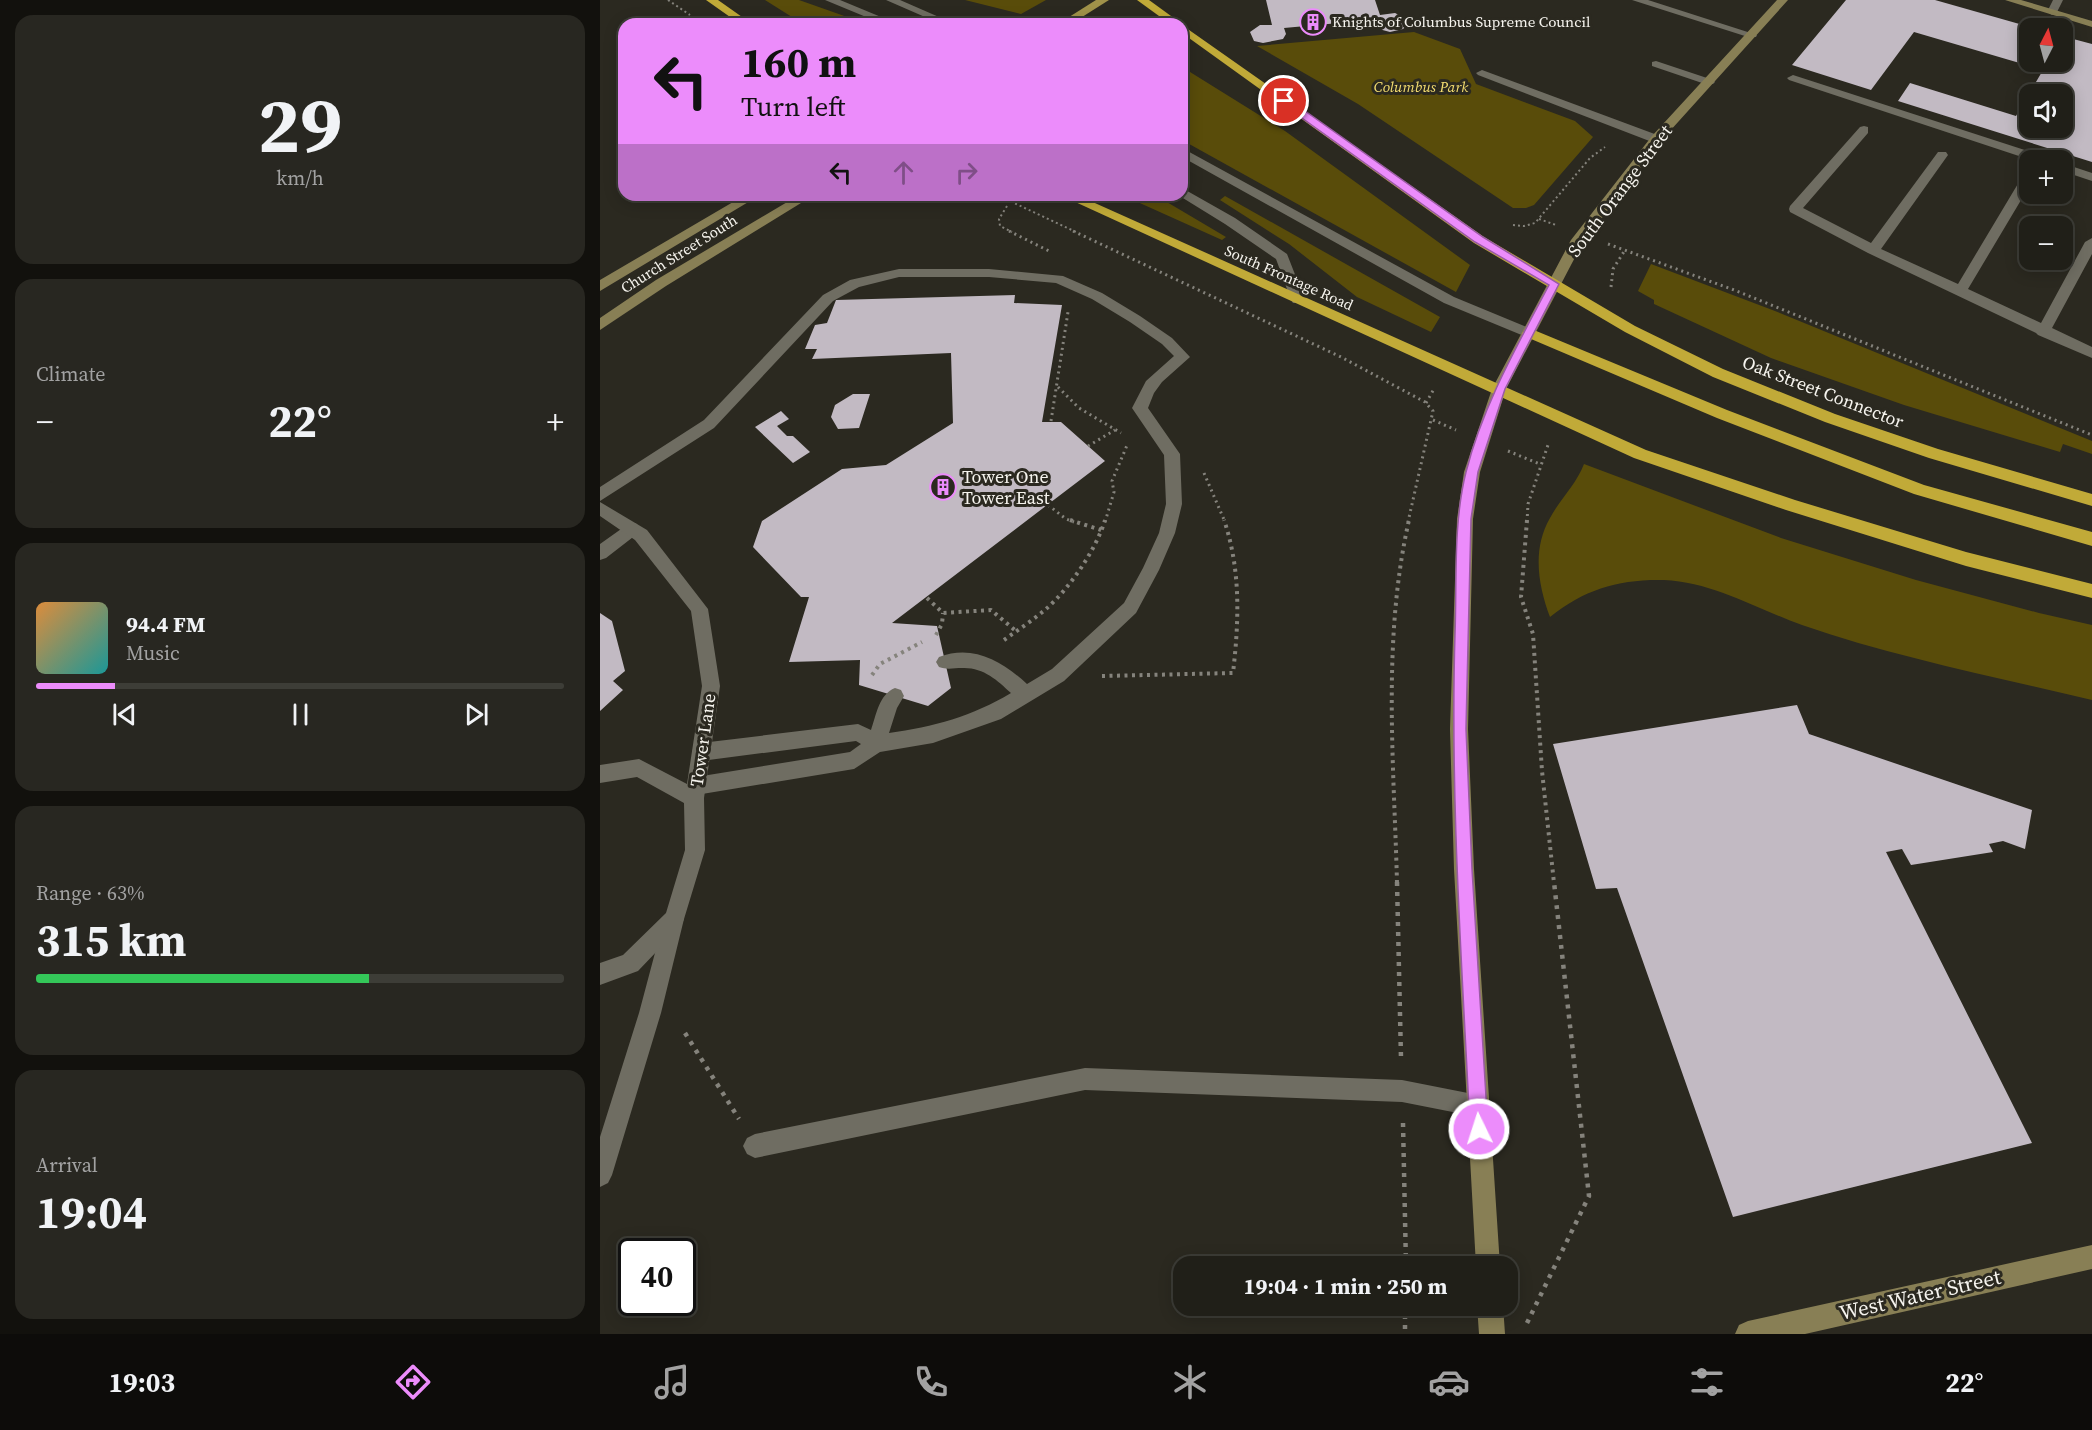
<!DOCTYPE html>
<html lang="en">
<head>
<meta charset="utf-8">
<style>
	body { margin:0; font-family:"Source Serif 4",serif; background:#282721; color:#f1f3f6; height:100vh; display:flex; flex-direction:column; font-size:22px; white-space:nowrap }
	* { box-sizing:border-box; margin:0 }
	p { font-size:20px; color:#a2a2a2 }
	.icon { flex:none; width:33px; height:33px; fill:none; stroke:currentColor; stroke-width:2; stroke-linecap:round; stroke-linejoin:round }
	.map { position:relative; flex:1; overflow:hidden }
	.drawer { display:flex; flex-direction:column; gap:15px; padding:15px; background:#12110d; width:600px }
	.drawer>* { flex:none }
	.top-card { position:absolute; left:18px; top:18px; width:570px; height:183px; border-radius:18px; box-shadow:0 3px 15px #0003,0 0 0 2px #3d3d37; background:#ec8cfb; color:#111; overflow:hidden }
	.needle { width:39px; rotate:6deg }
	.fabs { position:absolute; left:1419px; top:18px; display:grid; gap:12px }
	.fabs a { display:grid; place-items:center; width:54px; height:54px; border-radius:12px; background:#201f18; box-shadow:0 3px 15px #0003,0 0 0 2px #3d3d37; font-size:30px }
	.speed { position:absolute; left:18px; top:1238px; display:flex; gap:12px; font-size:30px; font-weight:700; text-align:center }
	.speed>* { display:grid; place-content:center; width:78px; height:78px; border-radius:50%; background:#201f18; box-shadow:0 3px 15px #0003,0 0 0 2px #3d3d37; line-height:1 }
	.speed .limit { border:3px solid #111; border-radius:9px; background:#fff; color:#111 }
	.pin { position:absolute; display:grid; place-items:center; width:51px; height:51px; color:#fff; margin:-26px; border:3px solid #fff; border-radius:50%; box-shadow:0 2px 6px #0007 }
	.me { position:absolute; width:66px; margin:-33px; rotate:356deg; stroke-linejoin:round; filter:drop-shadow(0 0 4px #0008) }
	.turn { display:flex; align-items:center; gap:21px; height:126px; padding:0 24px; font-size:27px }
	.turn .icon { width:78px; height:78px; stroke-width:2.5 }
	.turn b { display:block; font-size:42px; line-height:51px }
	.lanes { display:flex; align-items:center; height:57px; padding:0 24px; background:#0003; justify-content:center; gap:30px; direction:ltr }
	.lanes .off { opacity:.35 }
	.big { font-size:45px; font-weight:700; line-height:1.1 }
	.drawer .widget { flex:1; display:flex; flex-direction:column; justify-content:center; gap:9px; min-width:0; padding:0 21px; border-radius:18px; background:#282721 }
	.drawer .dial { align-items:center; gap:0 }
	.dial b { font-size:78px; line-height:1 }
	.song { display:flex; align-items:center; gap:18px }
	.cover { width:72px; height:72px; border-radius:9px; background:linear-gradient(135deg,hsl(30 70% 55%),hsl(180 70% 35%)) }
	.played { height:6px; border-radius:3px; background:linear-gradient(90deg,#ec8cfb 15%,#3d3d37 15%) }
	.keys { display:flex; justify-content:space-around; direction:ltr }
	.heat { display:flex; justify-content:space-between; align-items:center; font-size:33px; direction:ltr }
	.charge { height:9px; border-radius:4px; background:linear-gradient(90deg,#34c759 63%,#3d3d37 0) }
	.trip { position:absolute; left:573px; top:1256px; width:345px; height:60px; border-radius:18px; background:#201f18; box-shadow:0 3px 15px #0003,0 0 0 2px #3d3d37; font-weight:700; line-height:60px; text-align:center }
	.menu { display:flex; height:96px; justify-content:space-around; align-items:center; background:#0d0c0a; color:#a2a2a2 }
	.menu .icon { width:42px; height:42px }
	.menu .on { color:#ec8cfb }
	.menu b { font-size:27px; color:#f1f3f6 }
	main { display:flex; flex:1; min-height:0 }
	.map>svg:first-child { display:block }
</style>
</head>
<body>
<main>
<section class="drawer">
<div class="widget dial"><b>29</b><p>km/h</p></div>
<div class="widget"><p>Climate</p>
<div class="heat"><a>−</a><b class="big">22°</b><a>+</a></div>
</div>
<div class="widget">
<div class="song"><i class="cover"></i><div><b>94.4 FM</b><p>Music</p></div></div>
<div class="played"></div>
<div class="keys"><svg class="icon" aria-label="previous" viewBox="0 0 24 24"><path d="M18 5L8 12l10 7zM5 5v14"/></svg><svg class="icon" aria-label="pause" viewBox="0 0 24 24"><path d="M8 5v14M16 5v14"/></svg><svg class="icon" aria-label="next" viewBox="0 0 24 24"><path d="M6 5l10 7-10 7zM19 5v14"/></svg></div>
</div>
<div class="widget"><p>Range · 63%</p><b class="big">315 km</b><div class="charge"></div></div>
<div class="widget"><p>Arrival</p><b class="big">19:04</b></div>
</section>
<div class="map">
<svg width="1492" height="1334" viewBox="0 0 1492 1334">
	<rect width="100%" height="100%" fill="#2b2920"/>
	<path fill="#594c0a" d="M 165,0 L 199,0 L 267,24 L 203,24 Z
		M 365,0 L 446,0 L 421,14 Z
		M 814,32 L 860,49 L 876,84 L 975,121 L 993,137 L 934,205 L 926,208 L 913,208 L 758,104 L 657,46 Z
		M 582,67 L 685,131 L 870,265 L 856,292 L 582,140 Z
		M 522,195 L 555,195 L 626,237 L 622,240 Z
		M 625,196 L 840,317 L 831,332 L 757,297 L 689,244 L 620,200 Z
		M 1051,264 L 1175,311 L 1492,441 L 1492,454 L 1463,444 L 1460,452 L 1304,405 L 1171,358 L 1054,304 L 1054,300 L 1038,291 Z
		M 984,464 L 1181,538 L 1316,580 L 1439,613 L 1492,625 L 1492,700 C 1396,677 1294,657 1202,625 C 1157,609 1113,582 1064,580 C 1019,579 985,589 950,617 C 938,585 932,549 950,518 C 960,499 976,485 984,464 Z"/>
	<path fill="#c2bac3" fill-rule="evenodd" d="M 666,0 L 775,0 L 780,15 L 795,13 L 807,19 L 808,24 L 803,29 L 790,32 L 775,28 L 772,20 L 684,28 L 686,34 L 683,39 L 663,43 L 654,41 L 650,32 L 660,25 L 672,25 Z
		M 1246,0 L 1335,0 L 1430,27 L 1430,62 L 1462,62 L 1462,36 L 1492,44 L 1492,162 L 1298,101 L 1310,83 L 1416,116 L 1443,70 L 1314,32 L 1271,90 L 1192,65 ZM 1430,94 L 1462,94 L 1462,128 L 1430,128 Z
		M 415,295 L 414,303 L 462,305 L 442,422 L 461,422 L 505,461 L 292,623 L 337,626 L 351,688 L 328,706 L 259,685 L 260,660 L 189,662 L 209,597 L 201,597 L 153,547 L 162,521 L 242,469 L 286,465 L 353,423 L 351,353 L 212,359 L 217,349 L 205,349 L 215,325 L 227,323 L 236,300 Z
		M 253,394 L 270,394 L 259,428 L 238,429 L 231,417 L 235,405 Z
		M 181,411 L 189,419 L 177,426 L 187,436 L 193,436 L 210,452 L 193,463 L 155,427 Z
		M 0,613 L 12,621 L 25,671 L 13,681 L 23,690 L 0,711 Z
		M 1197,705 L 1209,734 L 1432,810 L 1425,849 L 1403,841 L 1389,844 L 1393,852 L 1311,865 L 1302,849 L 1286,852 L 1432,1143 L 1133,1217 L 1017,888 L 996,889 L 953,744 Z"/>
	<g fill="none" stroke-linecap="round" stroke-linejoin="round">
		<path stroke="#85837c" stroke-width="2" stroke-dasharray="2 3" stroke-linecap="butt" d="M 68,0 L 90,15
			M 397,195 L 476,232
			M 407,206 L 399,219 L 400,226 L 412,232
			M 939,219 L 956,225
			M 913,225 L 924,226 L 935,223 L 990,158 L 1005,147"/>
		<path stroke="#85837c" stroke-width="3" stroke-dasharray="2 4" stroke-linecap="butt" d="M 409,231 L 449,251
			M 473,231 L 741,357 L 825,402 L 833,411 L 808,522
			M 1008,244 L 1134,290 L 1492,435
			M 1011,287 L 1013,269 L 1025,250
			M 458,387 L 479,408 L 521,433
			M 826,403 L 834,389
			M 833,420 L 856,430
			M 451,421 L 468,312
			M 488,446 L 515,430
			M 908,451 L 940,464
			M 604,473 L 625,522
			M 448,505 L 466,519 L 474,522
			M 505,522 L 514,492 L 512,481 L 528,443
			M 927,522 L 928,504 L 949,442"/>
		<path stroke="#85837c" stroke-width="4" stroke-dasharray="3 4.5" stroke-linecap="butt" d="M 470,520 L 501,530
			M 927,520 L 921,597 L 933,634 L 942,771 L 954,883
			M 327,598 L 343,613 L 391,610 L 416,631
			M 336,635 L 342,624 L 343,613
			M 404,640 C 418,630 433,620 446,609 C 469,589 496,550 505,520
			M 272,675 L 280,664 L 322,642
			M 502,676 L 633,673 C 639,621 641,570 624,520
			M 797,883 C 794,763 782,639 809,520"/>
		<path stroke="#85837c" stroke-width="4.5" stroke-dasharray="4 6" stroke-linecap="butt" d="M 797,882 L 801,1058
			M 85,1033 L 139,1119
			M 803,1123 L 806,1266
			M 805,1305 L 805,1334
			M 927,1323 L 989,1196 L 954,882"/>
		<path fill="#6f6d62" fill-rule="evenodd" d="M 225,0 L 240,0 L 298,24 L 283,24 Z
			M 286,0 L 300,0 L 355,24 L 341,24 Z
			M 1032,0 L 1048,0 L 1157,35 L 1156,37 L 1148,37 Z
			M 1453,0 L 1463,0 L 1456,14 L 1452,15 L 1447,12 Z
			M 1056,61 L 1113,80 L 1115,82 L 1113,84 L 1105,84 L 1052,66 L 1052,62 Z
			M 882,70 L 1060,136 L 1062,139 L 1056,143 L 1052,142 L 878,75 L 876,73 Z
			M 1193,75 L 1446,157 L 1448,160 L 1431,160 L 1189,80 L 1187,78 Z
			M 1264,126 L 1268,127 L 1268,133 L 1203,208 L 1271,243 L 1338,152 L 1346,152 L 1348,155 L 1281,249 L 1358,284 L 1419,182 L 1425,178 L 1429,179 L 1430,185 L 1368,289 L 1441,323 L 1485,242 L 1492,238 L 1492,254 L 1452,328 L 1492,347 L 1492,358 L 1438,335 L 1436,333 L 1268,253 L 1190,212 L 1189,209 L 1190,206 L 1260,127 Z
			M 582,148 L 854,297 L 934,330 L 936,333 L 934,336 L 924,336 L 844,303 L 582,157 Z
			M 1462,163 L 1492,173 L 1492,181 L 1462,171 Z
			M 582,188 L 635,218 L 687,254 L 705,300 L 703,303 L 693,303 L 691,300 L 676,259 L 625,224 L 578,195 L 582,195 Z
			M 299,269 L 389,269 L 463,276 L 502,293 L 540,316 L 572,338 L 590,357 L 562,382 L 554,393 L 548,408 L 580,454 L 582,504 L 575,533 L 559,570 L 536,613 L 464,681 L 401,719 L 333,743 L 280,752 L 254,769 L 96,795 L 89,792 L 86,786 L 89,780 L 96,777 L 250,752 L 261,744 L 256,741 L 101,761 L 94,758 L 92,752 L 94,746 L 101,743 L 258,724 L 271,730 C 276,716 279,694 295,688 L 301,690 L 304,696 L 297,708 L 289,733 C 333,727 373,716 411,693 C 397,680 383,667 362,668 C 354,668 347,670 339,667 L 336,662 L 339,657 C 373,644 402,661 427,684 L 452,669 L 524,603 L 543,568 L 559,533 L 566,504 L 564,455 L 532,408 L 546,381 L 574,356 L 562,344 L 530,322 L 492,299 L 456,283 L 389,277 L 299,277 L 259,287 L 233,301 L 114,428 L 0,501 L 0,487 L 104,420 L 223,295 L 250,280 Z
			M 31,522 L 37,524 L 39,529 L 37,534 L 6,558 L 0,560 L 0,544 Z
			M 74,909 L 81,912 L 84,919 L 61,1013 L 12,1175 L 8,1183 L 0,1187 L 0,1137 L 39,1013 L 64,919 L 67,912 Z
			M 485,1068 L 802,1080 L 878,1095 L 886,1098 L 889,1106 L 886,1114 L 878,1117 L 802,1102 L 485,1090 L 155,1158 L 147,1154 L 143,1146 L 147,1138 L 155,1134 Z"/>
		<path fill="#6f6d62" fill-rule="evenodd" d="M 0,502 L 47,530 L 108,609 L 120,686 L 104,798 L 105,850 L 84,919 L 81,926 L 38,971 L 0,985 L 0,963 L 23,955 L 66,913 L 85,850 L 84,803 L 37,777 L 0,783 L 0,765 L 39,759 L 87,784 L 102,686 L 91,611 L 35,540 L 0,516 Z"/>
		<path fill="#887f55" fill-rule="evenodd" d="M 1177,0 L 1188,0 L 1060,142 L 982,244 L 906,389 L 880,472 L 873,519 L 868,729 L 874,869 L 900,1266 L 876,1266 L 854,869 L 850,729 L 857,519 L 864,472 L 892,389 L 971,240 L 1052,136 Z
			M 1405,0 L 1421,0 L 1492,21 L 1492,27 Z
			M 145,195 L 160,195 L 0,291 L 0,280 Z
			M 199,195 L 214,195 L 66,286 L 0,330 L 0,318 L 56,280 Z
			M 1492,1245 L 1492,1269 L 1205,1334 L 1135,1334 L 1139,1325 L 1148,1321 Z
			M 877,1305 L 903,1305 L 905,1334 L 879,1334 Z"/>
		<path fill="#a09249" fill-rule="evenodd" d="M 496,0 L 509,0 L 471,24 L 458,24 Z"/>
		<path fill="#c1aa38" fill-rule="evenodd" d="M 106,0 L 118,0 L 152,24 L 140,24 Z
			M 537,0 L 549,0 L 582,24 L 570,24 Z
			M 582,25 L 884,237 L 1035,326 L 1123,369 L 1235,414 L 1338,449 L 1492,494 L 1492,506 L 1329,458 L 1225,422 L 1113,377 L 1025,332 L 874,243 L 582,33 Z
			M 460,195 L 477,195 L 1046,450 L 1195,500 L 1366,552 L 1492,584 L 1492,598 L 1366,566 L 1186,510 L 1034,458 Z
			M 929,328 L 1127,410 L 1324,485 L 1492,532 L 1492,546 L 1314,494 L 1117,418 L 924,336 L 922,333 Z"/>
	</g>
	<path fill="#ec8cfb" stroke="#995ba3" stroke-width="1.5" d="M 681,99 L 688,99 L 883,237 L 959,284 L 905,389 L 878,472 L 871,519 L 866,729 L 872,869 L 888,1129 L 885,1135 L 879,1137 L 873,1135 L 870,1129 C 862,964 850,799 855,634 C 857,581 853,524 866,472 C 883,405 917,346 949,285 L 875,242 L 681,103 Z"/>
	<defs>
		<g id="building-ring" transform="scale(1.35)"><circle r="9.5" fill="#2b2920" stroke="#ec8cfb" stroke-width="1.5"/><path d="M-4-6H4V6H1V3H-1V6H-4ZM-2.5-4.3h1.7v1.8h-1.7ZM.8-4.3h1.7v1.8H.8ZM-2.5-1h1.7V.8h-1.7ZM.8-1h1.7V.8H.8Z" fill="#ec8cfb"/></g>
	</defs>
	<g fill-rule="evenodd">
		<use href="#building-ring" x="713" y="22"/>
		<use href="#building-ring" x="343" y="487"/>
	</g>
	<g text-anchor="middle" stroke-width="6" stroke-linejoin="round" paint-order="stroke">
		<g font-size="15" fill="#f6f4ee" stroke="#2b2920" text-anchor="start">
			<text x="732" y="27">Knights of Columbus Supreme Council</text>
		</g>
		<g font-size="15" font-style="italic" fill="#f4dd70" stroke="#2b2920">
			<text x="821" y="92">Columbus Park</text>
		</g>
		<g font-size="15" fill="#f6f4ee" stroke="#2b2920">
			<text transform="translate(79 254) rotate(-32)" y="5">Church Street South</text>
			<text transform="translate(689 278) rotate(24)" y="5">South Frontage Road</text>
		</g>
		<g font-size="18" fill="#f6f4ee" stroke="#2b2920">
			<text transform="translate(1020 191) rotate(-53)" y="6">South Orange Street</text>
			<text transform="translate(1223 392) rotate(21)" y="6">Oak Street Connector</text>
			<text transform="translate(103 740) rotate(-82)" y="6">Tower Lane</text>
		</g>
		<g font-size="18" fill="#f6f4ee" stroke="#2b2920" text-anchor="start">
			<text x="362" y="483">Tower One<tspan x="362" dy="21">Tower East</tspan></text>
		</g>
		<g font-size="21" fill="#f6f4ee" stroke="#2b2920">
			<text transform="translate(1320 1295) rotate(-13)" y="7">West Water Street</text>
		</g>
	</g>
</svg>
<div class="fabs">
<a><svg class="needle" viewBox="-14 -14 28 28"><path d="M0-13l5 13h-10z" fill="#e53935"/><path d="M0 13l5-13h-10z" fill="#a2a2a2"/></svg></a>
<a><svg class="icon" aria-label="sound" viewBox="0 0 24 24"><path d="M4 9h4l5-4v14l-5-4H4zM17 9q2 3 0 6"/></svg></a>
<a>+</a>
<a>−</a>
</div>
<div class="speed"><div class="limit">40</div></div>
<div class="pin" style="left:684px;top:101px;background:#d93025"><svg class="icon" aria-label="arrive" viewBox="0 0 24 24"><path d="M6 21V4h12l-3 4 3 4H6"/></svg></div>
<svg class="me" style="left:879px;top:1129px" viewBox="-20 -20 40 40"><circle r="17" fill="#ec8cfb" stroke="#fff" stroke-width="3"/><path d="M0-11L8 9 0 5-8 9z" fill="#fff"/></svg>
<div class="trip">19:04 · 1 min · 250 m</div>
<div class="top-card">
<div class="turn"><svg class="icon" aria-label="left" viewBox="0 0 24 24"><path d="M17 20v-9H6M10 6l-5 5 5 5"/></svg><div><b>160 m</b>Turn left</div></div>
<div class="lanes"><svg class="icon" aria-label="left" viewBox="0 0 24 24"><path d="M17 20v-9H6M10 6l-5 5 5 5"/></svg><svg class="icon off" aria-label="ahead" viewBox="0 0 24 24"><path d="M12 20V5M6 11l6-6 6 6"/></svg><svg class="icon off" aria-label="right" viewBox="0 0 24 24"><path d="M7 20v-9h11M14 6l5 5-5 5"/></svg></div>
</div>
</div>
</main>
<nav class="menu">
<b>19:03</b>
<svg class="icon on" aria-label="directions" viewBox="0 0 24 24"><path d="M12 3l9 9-9 9-9-9zM9 14v-3h6M13 9l2 2-2 2"/></svg>
<svg class="icon" aria-label="music" viewBox="0 0 24 24"><path d="M9 18V5l10-2v13"/><circle cx="6" cy="18" r="3"/><circle cx="16" cy="16" r="3"/></svg>
<svg class="icon" aria-label="phone" viewBox="0 0 24 24"><path d="M5 4h4l2 5-3 2q2 4 5 5l2-3 5 2v4C11 20 4 13 5 4z"/></svg>
<svg class="icon" aria-label="climate" viewBox="0 0 24 24"><path d="M12 3v18M4 7l16 10M4 17L20 7"/></svg>
<svg class="icon" aria-label="car" viewBox="0 0 24 24"><path d="M5 17H2v-5l4-1 3-4h7l3 4 3 1v5h-3M9 17h6M6 11h13"/><circle cx="7" cy="17" r="2"/><circle cx="17" cy="17" r="2"/></svg>
<svg class="icon" aria-label="filters" viewBox="0 0 24 24"><path d="M4 7h16M4 17h16"/><circle cx="9" cy="7" r="2"/><circle cx="15" cy="17" r="2"/></svg>
<b>22°</b>
</nav>
</body>
</html>
